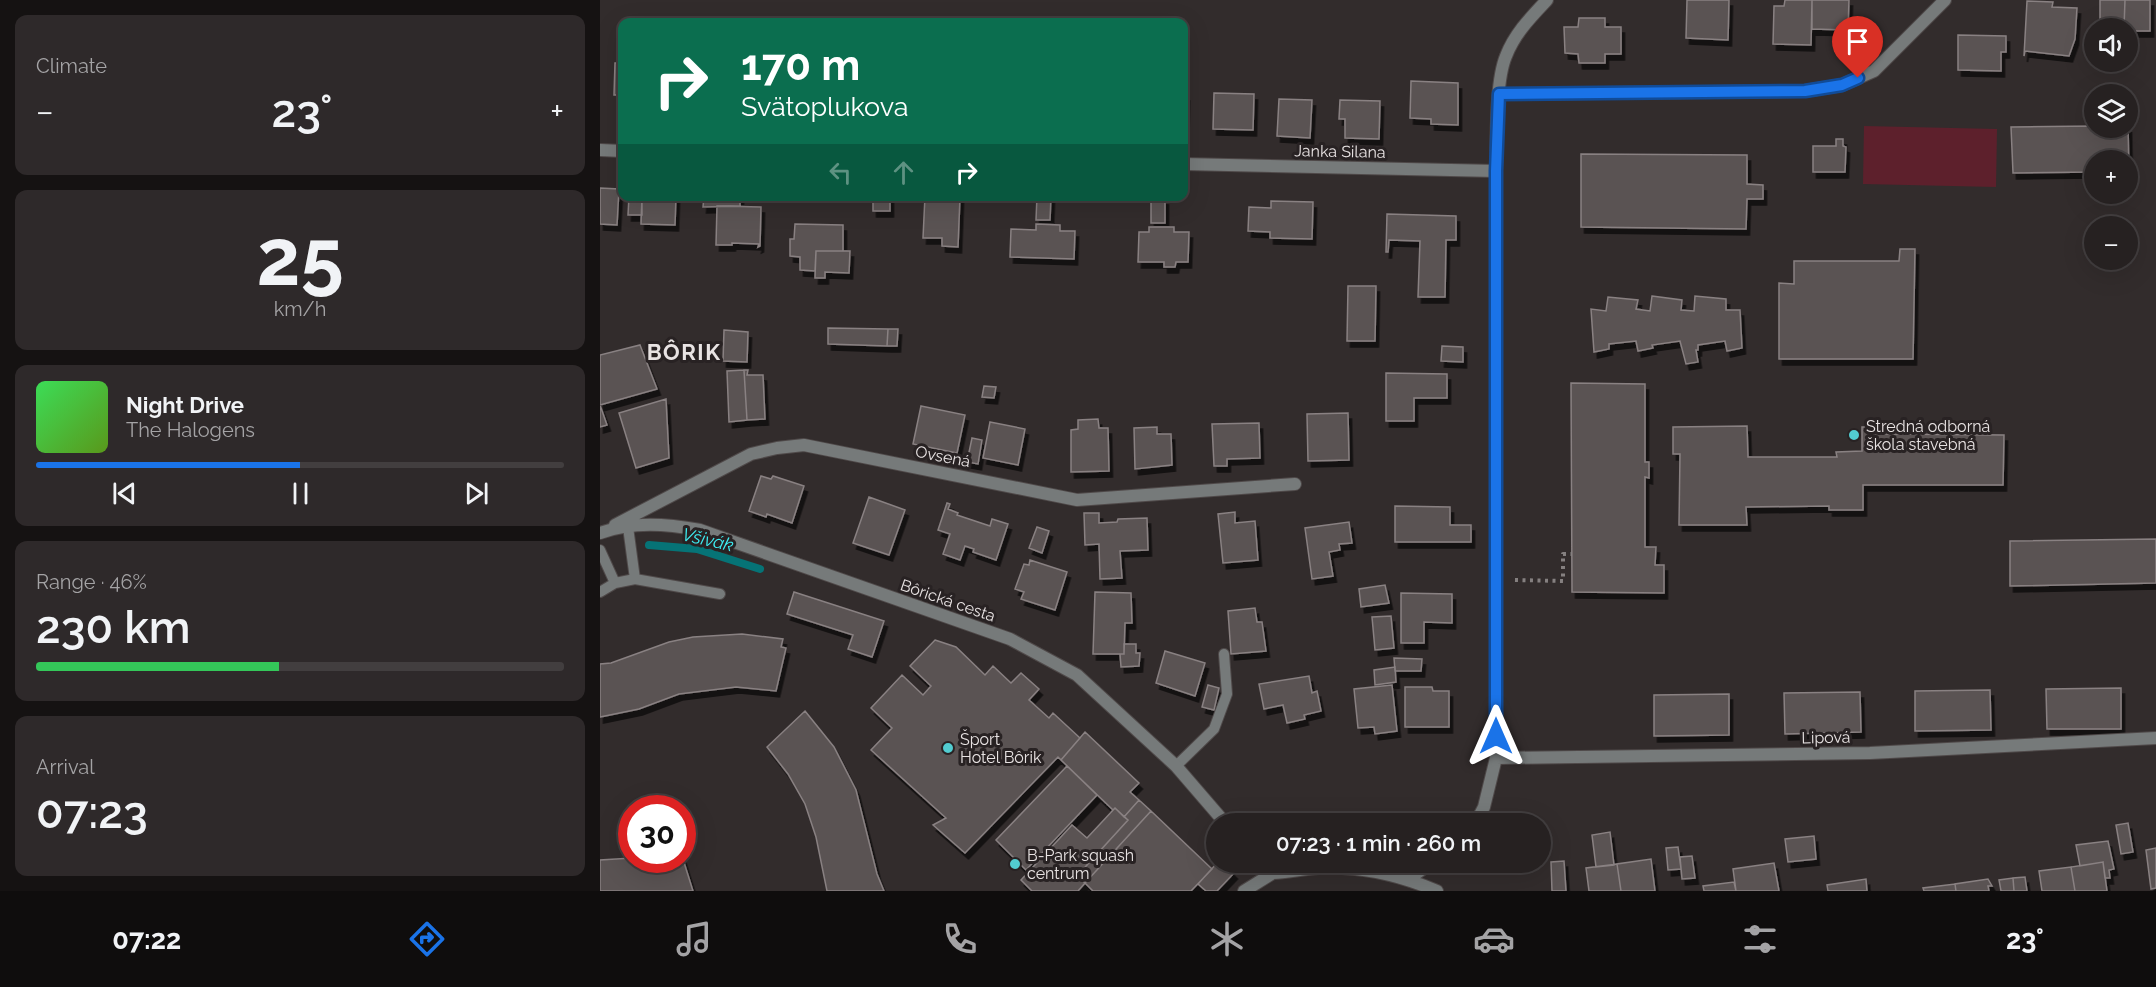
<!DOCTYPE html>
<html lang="en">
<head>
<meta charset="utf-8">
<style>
	body { margin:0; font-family:Raleway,sans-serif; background:#2e292a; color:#f1f3f6; height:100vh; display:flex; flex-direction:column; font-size:22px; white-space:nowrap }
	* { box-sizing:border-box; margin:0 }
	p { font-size:20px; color:#a4a3a5 }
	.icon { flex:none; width:33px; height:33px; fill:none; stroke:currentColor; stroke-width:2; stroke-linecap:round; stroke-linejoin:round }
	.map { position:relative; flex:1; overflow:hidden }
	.drawer { display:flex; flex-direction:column; gap:15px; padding:15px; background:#151212; width:600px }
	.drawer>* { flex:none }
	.top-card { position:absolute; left:18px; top:18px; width:570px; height:183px; border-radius:12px; box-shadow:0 6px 24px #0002,0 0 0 2px #423e3f; background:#0b6e4f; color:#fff; overflow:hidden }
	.tools { position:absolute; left:1484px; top:18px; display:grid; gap:12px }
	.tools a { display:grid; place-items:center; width:54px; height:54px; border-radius:50%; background:#262121; box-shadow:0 6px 24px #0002,0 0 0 2px #423e3f; font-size:30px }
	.speed { position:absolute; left:18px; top:795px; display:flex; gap:12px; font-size:30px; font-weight:700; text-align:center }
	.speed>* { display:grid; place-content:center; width:78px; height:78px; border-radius:50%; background:#262121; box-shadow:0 6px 24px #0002,0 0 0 2px #423e3f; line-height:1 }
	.speed .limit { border:9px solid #d22; background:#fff; color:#111 }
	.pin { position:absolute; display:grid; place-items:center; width:51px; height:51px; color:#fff; margin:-62px -26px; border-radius:50% 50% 50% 0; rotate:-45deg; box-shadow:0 0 6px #0007 }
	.pin .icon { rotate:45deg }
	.me { position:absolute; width:66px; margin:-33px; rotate:0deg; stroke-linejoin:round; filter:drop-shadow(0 0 4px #0008) }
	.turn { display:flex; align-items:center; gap:21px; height:126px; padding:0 24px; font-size:27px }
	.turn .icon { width:78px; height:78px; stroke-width:2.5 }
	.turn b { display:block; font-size:42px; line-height:51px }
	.lanes { display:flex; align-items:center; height:57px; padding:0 24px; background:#0003; justify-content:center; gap:30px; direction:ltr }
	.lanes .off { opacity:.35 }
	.big { font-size:45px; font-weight:600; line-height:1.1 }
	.drawer .widget { flex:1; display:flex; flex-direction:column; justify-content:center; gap:9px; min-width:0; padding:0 21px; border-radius:12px; background:#2e292a }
	.drawer .dial { align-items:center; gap:0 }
	.dial b { font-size:78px; line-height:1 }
	.song { display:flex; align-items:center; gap:18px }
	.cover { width:72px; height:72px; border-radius:9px; background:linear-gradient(135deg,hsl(130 70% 55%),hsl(90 70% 35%)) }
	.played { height:6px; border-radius:3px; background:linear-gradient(90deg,#1a73e8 50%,#423e3f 50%) }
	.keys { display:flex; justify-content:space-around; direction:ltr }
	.heat { display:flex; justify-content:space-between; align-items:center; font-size:33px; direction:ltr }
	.charge { height:9px; border-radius:4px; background:linear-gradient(90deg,#34c759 46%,#423e3f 0) }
	.trip { position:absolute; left:606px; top:813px; width:345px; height:60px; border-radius:30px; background:#262121; box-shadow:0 6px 24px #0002,0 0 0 2px #423e3f; font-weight:600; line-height:60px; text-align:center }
	.menu { display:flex; height:96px; justify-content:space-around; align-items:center; background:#0f0d0d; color:#a4a3a5 }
	.menu .icon { width:42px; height:42px }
	.menu .current { color:#1a73e8 }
	.menu b { font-size:27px; color:#f1f3f6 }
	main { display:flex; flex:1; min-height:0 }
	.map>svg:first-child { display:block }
</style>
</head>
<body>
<main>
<section class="drawer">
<div class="widget"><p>Climate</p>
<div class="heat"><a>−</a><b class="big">23°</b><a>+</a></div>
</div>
<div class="widget dial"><b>25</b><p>km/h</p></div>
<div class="widget">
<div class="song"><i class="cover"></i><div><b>Night Drive</b><p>The Halogens</p></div></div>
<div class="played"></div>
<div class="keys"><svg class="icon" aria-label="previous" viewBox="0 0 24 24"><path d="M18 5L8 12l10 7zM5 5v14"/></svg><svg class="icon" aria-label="pause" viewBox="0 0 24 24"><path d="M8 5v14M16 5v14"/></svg><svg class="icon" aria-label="next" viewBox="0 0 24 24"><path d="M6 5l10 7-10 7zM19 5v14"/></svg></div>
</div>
<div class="widget"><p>Range · 46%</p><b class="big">230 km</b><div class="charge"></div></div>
<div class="widget"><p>Arrival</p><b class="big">07:23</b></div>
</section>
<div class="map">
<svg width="1556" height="891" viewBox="0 0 1556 891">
	<defs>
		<filter id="shadow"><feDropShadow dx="3.5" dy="6" stdDeviation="0" flood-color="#0009"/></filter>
	</defs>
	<rect width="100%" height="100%" fill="#322c2c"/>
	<path fill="#5d202c" d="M 1264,126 L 1397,129 L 1396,187 L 1263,184 Z"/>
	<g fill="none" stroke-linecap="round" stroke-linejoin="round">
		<path stroke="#067376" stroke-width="8" d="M 49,545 L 97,549 L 160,569"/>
	</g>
	<path fill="#5a5353" stroke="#898182" stroke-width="1.5" filter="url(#shadow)" d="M 1087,0 L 1129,0 L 1128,40 L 1086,38 Z
		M 1185,0 L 1212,0 L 1211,45 L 1173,44 L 1174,6 L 1184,6 Z
		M 1212,0 L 1249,0 L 1248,30 L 1212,29 Z
		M 1500,0 L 1525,0 L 1524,28 L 1500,28 Z
		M 1525,0 L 1550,0 L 1550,31 L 1527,31 L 1527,28 L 1524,28 Z
		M 1427,1 L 1453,2 L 1452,7 L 1477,8 L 1475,39 L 1469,56 L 1425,51 L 1424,56 Z
		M 979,18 L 1005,18 L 1005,27 L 1021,27 L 1021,54 L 1005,54 L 1005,63 L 979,63 L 978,54 L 965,53 L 964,27 L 978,27 Z
		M 1358,35 L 1406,36 L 1406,52 L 1401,52 L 1401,71 L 1358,70 Z
		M 15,63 L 22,63 L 22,117 L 22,95 L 14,95 Z
		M 811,81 L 858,83 L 858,125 L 831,124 L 831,119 L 810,118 Z
		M 614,93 L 654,94 L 653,130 L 613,129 Z
		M 584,95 L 586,95 L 585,132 L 584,132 Z
		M 679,99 L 712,100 L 710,138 L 677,136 Z
		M 740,100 L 780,101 L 779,139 L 745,138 L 745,119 L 739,119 Z
		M 1494,126 L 1527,128 L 1528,126 L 1529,172 L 1527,172 L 1527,160 L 1494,160 L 1494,172 L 1413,173 L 1411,127 Z
		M 1236,139 L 1243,139 L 1243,146 L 1246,147 L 1245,172 L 1213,172 L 1213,146 L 1236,146 Z
		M 981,154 L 1147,155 L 1147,184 L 1163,185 L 1163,199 L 1147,199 L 1146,229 L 981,227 Z
		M 0,188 L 19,189 L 17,225 L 0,224 Z
		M 29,196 L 42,196 L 42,215 L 28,215 Z
		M 42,196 L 76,196 L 75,225 L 41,224 Z
		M 104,196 L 140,196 L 140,206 L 103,207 Z
		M 273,196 L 290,196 L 290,211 L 273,211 Z
		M 325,196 L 360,197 L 358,247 L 342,246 L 342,238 L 323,238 Z
		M 437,196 L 451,196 L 450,220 L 436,220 Z
		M 551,198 L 565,199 L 565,223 L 551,223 Z
		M 671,201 L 713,202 L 712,239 L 670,238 L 670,232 L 648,231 L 649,207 L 671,208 Z
		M 117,206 L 161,207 L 160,246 L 158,247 L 159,244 L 132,243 L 132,245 L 116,245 Z
		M 787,214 L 856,216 L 856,240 L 846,240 L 845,297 L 818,297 L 820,241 L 789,240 L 788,252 L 786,252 Z
		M 195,224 L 243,225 L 243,251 L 216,251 L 215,271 L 200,270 L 200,257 L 190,256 L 190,239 L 194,239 Z
		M 436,224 L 460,225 L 460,231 L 475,231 L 474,259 L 410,257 L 411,229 L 436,230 Z
		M 549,227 L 574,227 L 574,232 L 589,232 L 588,262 L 576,262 L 575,267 L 564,267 L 564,262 L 538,262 L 539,232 L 549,232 Z
		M 1300,249 L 1315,249 L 1313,359 L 1179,359 L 1179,283 L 1194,284 L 1194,261 L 1299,261 Z
		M 216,251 L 250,251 L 249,273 L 225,272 L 225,278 L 215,278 Z
		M 748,286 L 776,286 L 775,341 L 747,341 Z
		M 1052,296 L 1082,300 L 1081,310 L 1094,311 L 1095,296 L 1126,299 L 1126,310 L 1140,310 L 1142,348 L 1127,351 L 1125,341 L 1098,345 L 1098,350 L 1096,350 L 1098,362 L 1086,364 L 1080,341 L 1052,345 L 1053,348 L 1038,351 L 1036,341 L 1009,344 L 1009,349 L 994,352 L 991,309 L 1006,311 L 1008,297 L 1038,300 L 1036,309 L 1050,311 Z
		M 228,328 L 288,329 L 287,346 L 228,344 Z
		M 288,329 L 298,329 L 297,346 L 287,346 Z
		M 124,330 L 148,332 L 147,362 L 123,361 Z
		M 40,345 L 57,389 L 0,405 L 0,355 Z
		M 842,346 L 863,347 L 863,362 L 841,361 Z
		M 144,370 L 147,420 L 129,422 L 127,371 Z
		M 144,370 L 148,370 L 147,375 L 163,375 L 165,419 L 147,420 Z
		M 786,373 L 847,374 L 847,398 L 814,398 L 814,421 L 786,421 Z
		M 971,383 L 1045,384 L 1045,462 L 1049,462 L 1049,478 L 1045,477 L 1045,547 L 1056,547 L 1055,565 L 1064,565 L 1064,593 L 972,592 Z
		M 384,386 L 396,387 L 394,398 L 382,397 Z
		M 66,399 L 69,458 L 36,468 L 19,413 Z
		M 0,405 L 7,425 L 0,427 Z
		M 321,406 L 365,415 L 357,453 L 313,444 Z
		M 748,413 L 749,460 L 708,461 L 707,414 Z
		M 498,419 L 499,428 L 508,428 L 509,471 L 471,472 L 471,430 L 478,429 L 478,420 Z
		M 390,422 L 425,429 L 418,465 L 383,458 Z
		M 659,423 L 660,458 L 627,459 L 627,466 L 614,466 L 612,424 Z
		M 1147,426 L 1148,457 L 1237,457 L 1236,452 L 1262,451 L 1262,427 L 1286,427 L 1285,434 L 1404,435 L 1403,485 L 1263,485 L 1263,510 L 1229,510 L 1229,506 L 1146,507 L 1147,525 L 1079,525 L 1080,454 L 1073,454 L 1073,427 Z
		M 557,427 L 557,434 L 571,434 L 572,465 L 535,469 L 534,428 Z
		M 372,438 L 382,440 L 378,464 L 367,462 Z
		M 161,476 L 171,479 L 173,476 L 204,486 L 192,523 L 167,514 L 166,517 L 149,511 Z
		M 269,497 L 305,510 L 289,555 L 253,543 Z
		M 347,503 L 350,504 L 348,509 L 358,513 L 357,515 L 390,526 L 392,519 L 408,524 L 396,560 L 373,552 L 374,549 L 365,546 L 360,560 L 343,554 L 350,534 L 338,530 Z
		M 795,506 L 850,507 L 850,525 L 871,525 L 871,542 L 795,542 Z
		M 635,512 L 635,523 L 655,521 L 658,560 L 623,563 L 618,514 Z
		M 484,513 L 499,513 L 499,523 L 517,522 L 518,519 L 547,518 L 548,550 L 520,551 L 522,578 L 500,579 L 499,544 L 485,545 Z
		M 749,522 L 752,543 L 739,544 L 740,550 L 729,552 L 733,576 L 712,579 L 705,528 Z
		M 437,527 L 449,531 L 442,553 L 429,548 Z
		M 1556,539 L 1556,583 L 1410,586 L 1410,541 Z
		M 430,560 L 467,572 L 455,610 L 421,599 L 424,592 L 415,589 L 424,564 L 429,565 Z
		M 785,585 L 789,603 L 761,607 L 759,589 Z
		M 194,592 L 284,621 L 272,657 L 248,649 L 253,635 L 187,614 Z
		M 495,592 L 531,593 L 532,623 L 525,623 L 524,654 L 493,654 Z
		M 801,593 L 852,594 L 852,623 L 824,622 L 824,643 L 801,643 Z
		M 655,608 L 657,622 L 662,622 L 666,651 L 631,654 L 628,611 Z
		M 791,616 L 794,648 L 775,650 L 772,617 Z
		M 142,634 L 183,639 L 181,647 L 186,648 L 176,691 L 136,687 L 79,694 L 39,709 L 0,717 L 0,664 L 11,663 L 69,642 L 93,637 Z
		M 335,640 L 356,647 L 385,675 L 393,666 L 411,683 L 421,673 L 439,689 L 429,700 L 449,718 L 453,713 L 480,738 L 461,760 L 458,757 L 365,853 L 333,825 L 346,818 L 271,750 L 292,728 L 271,708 L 302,675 L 323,695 L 331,686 L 310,666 Z
		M 524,644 L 536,644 L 536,653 L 540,653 L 539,666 L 521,667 L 520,654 L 524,654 Z
		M 565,651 L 605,663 L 595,696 L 556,683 Z
		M 794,658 L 822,659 L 821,671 L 795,671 Z
		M 795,667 L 796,682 L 775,685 L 774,670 Z
		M 709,676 L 712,693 L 717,691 L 721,711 L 704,715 L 705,719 L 687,723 L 683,705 L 664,709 L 659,684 Z
		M 608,685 L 619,688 L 614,710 L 602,707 Z
		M 792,685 L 797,731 L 775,734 L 774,727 L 758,728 L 754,689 Z
		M 805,687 L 832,687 L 833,691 L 849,691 L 849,727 L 805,727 Z
		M 1521,688 L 1521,729 L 1447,729 L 1446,689 Z
		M 1390,690 L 1391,730 L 1315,731 L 1315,691 Z
		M 1260,692 L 1261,732 L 1185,734 L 1184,693 Z
		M 1129,694 L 1129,735 L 1054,736 L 1054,695 Z
		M 205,711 L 234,747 L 256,790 L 277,874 L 284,891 L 227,891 L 216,837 L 205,804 L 188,774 L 167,747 Z
		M 485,732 L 539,783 L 530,792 L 539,800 L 524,817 L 515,808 L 513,810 L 461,760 Z
		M 467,766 L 497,795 L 426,870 L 396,840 Z
		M 539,800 L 551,811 L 485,883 L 477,876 L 528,820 L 524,817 Z
		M 515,808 L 528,820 L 477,876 L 485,883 L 478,891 L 432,891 L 421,880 L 472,825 L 487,838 Z
		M 551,811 L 612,869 L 591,891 L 493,891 L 485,883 Z
		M 1528,823 L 1533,852 L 1521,854 L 1516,825 Z
		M 1010,832 L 1014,865 L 996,867 L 992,835 Z
		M 1214,836 L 1216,859 L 1188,862 L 1185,839 Z
		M 1508,841 L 1514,869 L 1509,870 L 1510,878 L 1505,878 L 1503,862 L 1480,866 L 1476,845 Z
		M 1078,847 L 1081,869 L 1068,870 L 1066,848 Z
		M 1556,848 L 1556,888 L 1551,889 L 1546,850 Z
		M 82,856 L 93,891 L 0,891 L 0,860 L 32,858 L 32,860 L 82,860 Z
		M 1092,856 L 1095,878 L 1082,879 L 1080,857 Z
		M 1051,859 L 1055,891 L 1021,891 L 1017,864 Z
		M 964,861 L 966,891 L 952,891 L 951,862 Z
		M 618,862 L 623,862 L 634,873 L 617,891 L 606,891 L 598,884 Z
		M 1503,862 L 1507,891 L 1475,891 L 1471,867 Z
		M 1174,863 L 1179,891 L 1136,891 L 1133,869 Z
		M 1017,864 L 1021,891 L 989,891 L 986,868 Z
		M 1471,867 L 1475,891 L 1442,891 L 1439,871 Z
		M 1425,877 L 1427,891 L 1414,891 L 1413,878 Z
		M 1413,878 L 1414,891 L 1401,891 L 1399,880 Z
		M 1266,879 L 1267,891 L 1228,891 L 1227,885 Z
		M 1388,879 L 1392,886 L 1388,886 L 1389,891 L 1356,891 L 1355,884 Z
		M 1134,882 L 1136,891 L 1104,891 L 1103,886 Z
		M 1355,884 L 1356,891 L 1324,891 L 1323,888 Z"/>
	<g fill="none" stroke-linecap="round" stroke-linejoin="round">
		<g stroke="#4f4949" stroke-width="12">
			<path id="lane" d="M 28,527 L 35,579
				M 0,550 L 15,583
				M 0,592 L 15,583 L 35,579 L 120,594
				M 576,766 L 614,729 L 627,694 L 624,654"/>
		</g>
		<g stroke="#4f4949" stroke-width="14">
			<path id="street" d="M 899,94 L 1205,91 L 1242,85 L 1274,71 L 1345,0
				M 0,150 L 22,151
				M 584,164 L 896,171
				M 15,525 L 151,454 L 177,448 L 204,445 L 477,500 L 695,484
				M 0,533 C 33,521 67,524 100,530 L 410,639 L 477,675 L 576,766 L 626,824
				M 896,758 L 1270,753 L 1556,738
				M 875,824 L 884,807 L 896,758 L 896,171 C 897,141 895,82 906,56 C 915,33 931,17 947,0
				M 660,862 L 673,873 C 688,872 704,869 719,868 C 760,866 800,875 837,891
				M 809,879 L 832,862
				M 644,891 L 673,873"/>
		</g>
		<path stroke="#858080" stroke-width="4" stroke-dasharray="3 4.5" stroke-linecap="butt" d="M 915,580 L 963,581 L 963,554 L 972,554"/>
		<use href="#lane" stroke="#767a7a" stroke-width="10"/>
		<use href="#street" stroke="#767a7a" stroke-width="12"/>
	</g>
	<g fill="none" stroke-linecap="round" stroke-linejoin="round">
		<g stroke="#114b97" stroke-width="15">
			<path id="route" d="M 896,736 L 896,171 L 899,94 L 1205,91 L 1242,85 L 1258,78"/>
		</g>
		<use href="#route" stroke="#1a73e8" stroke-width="10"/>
	</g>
	<g fill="#52ccd0" stroke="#282223" stroke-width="2">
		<circle cx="1254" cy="435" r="6"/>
		<circle cx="348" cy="748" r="6"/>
		<circle cx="415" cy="864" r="6"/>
	</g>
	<g text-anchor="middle" stroke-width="6" stroke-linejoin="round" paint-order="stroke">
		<g font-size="16" fill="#e8e3e3" stroke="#282223">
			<text transform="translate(740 151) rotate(1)" y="6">Janka Silana</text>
			<text transform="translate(343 456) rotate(11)" y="6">Ovsená</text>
			<text transform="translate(348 600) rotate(19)" y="6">Bôrická cesta</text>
			<text transform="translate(1226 737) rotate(-1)" y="6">Lipová</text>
		</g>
		<g font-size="16" fill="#e8e3e3" stroke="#282223" text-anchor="start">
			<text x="1266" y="432">Stredná odborná<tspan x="1266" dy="18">škola stavebná</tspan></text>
			<text x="360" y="745">Šport<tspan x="360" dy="18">Hotel Bôrik</tspan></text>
			<text x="427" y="861">B-Park squash<tspan x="427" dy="18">centrum</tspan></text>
		</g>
		<g font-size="18" font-style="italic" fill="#3eeef3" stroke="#282223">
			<text transform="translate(108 540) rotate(13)" y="6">Všivák</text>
		</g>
		<g font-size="22" font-weight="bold" letter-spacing="1.5" fill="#e8e3e3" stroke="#282223">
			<text x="84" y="360">BÔRIK</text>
		</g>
	</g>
</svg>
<div class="tools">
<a><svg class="icon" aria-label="sound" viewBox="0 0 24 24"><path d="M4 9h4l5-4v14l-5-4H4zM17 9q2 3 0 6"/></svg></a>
<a><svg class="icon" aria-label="layers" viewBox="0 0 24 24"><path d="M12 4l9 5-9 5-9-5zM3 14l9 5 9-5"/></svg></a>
<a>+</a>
<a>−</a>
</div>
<div class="speed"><div class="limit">30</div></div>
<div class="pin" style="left:1258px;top:78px;background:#d93025"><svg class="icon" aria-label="arrive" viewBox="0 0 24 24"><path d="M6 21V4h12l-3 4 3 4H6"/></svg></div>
<svg class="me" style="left:896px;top:736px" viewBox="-20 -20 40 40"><path d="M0-17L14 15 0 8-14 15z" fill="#1a73e8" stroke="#fff" stroke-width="4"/></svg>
<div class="trip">07:23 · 1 min · 260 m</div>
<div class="top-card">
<div class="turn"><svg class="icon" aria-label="right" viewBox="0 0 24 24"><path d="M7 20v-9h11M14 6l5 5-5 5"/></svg><div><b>170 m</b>Svätoplukova</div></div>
<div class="lanes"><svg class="icon off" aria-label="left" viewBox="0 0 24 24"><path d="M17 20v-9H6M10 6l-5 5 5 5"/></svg><svg class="icon off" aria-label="ahead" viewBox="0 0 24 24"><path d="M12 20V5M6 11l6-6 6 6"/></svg><svg class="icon" aria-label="right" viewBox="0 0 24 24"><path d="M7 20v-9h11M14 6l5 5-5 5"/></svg></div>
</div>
</div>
</main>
<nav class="menu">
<b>07:22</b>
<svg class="icon current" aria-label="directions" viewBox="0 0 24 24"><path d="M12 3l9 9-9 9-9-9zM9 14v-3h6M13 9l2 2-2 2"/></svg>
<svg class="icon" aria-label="music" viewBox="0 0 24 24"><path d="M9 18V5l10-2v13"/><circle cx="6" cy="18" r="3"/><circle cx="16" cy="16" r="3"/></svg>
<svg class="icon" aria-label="phone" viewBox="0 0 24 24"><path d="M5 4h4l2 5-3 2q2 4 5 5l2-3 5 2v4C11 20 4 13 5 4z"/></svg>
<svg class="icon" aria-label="climate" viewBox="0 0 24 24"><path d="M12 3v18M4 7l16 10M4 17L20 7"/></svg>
<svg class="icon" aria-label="car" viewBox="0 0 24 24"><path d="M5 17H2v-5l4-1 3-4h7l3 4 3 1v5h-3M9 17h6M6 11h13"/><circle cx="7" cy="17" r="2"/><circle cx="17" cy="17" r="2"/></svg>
<svg class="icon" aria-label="filters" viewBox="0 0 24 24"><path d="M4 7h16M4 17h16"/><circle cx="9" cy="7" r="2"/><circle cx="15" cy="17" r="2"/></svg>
<b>23°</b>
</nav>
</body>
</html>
